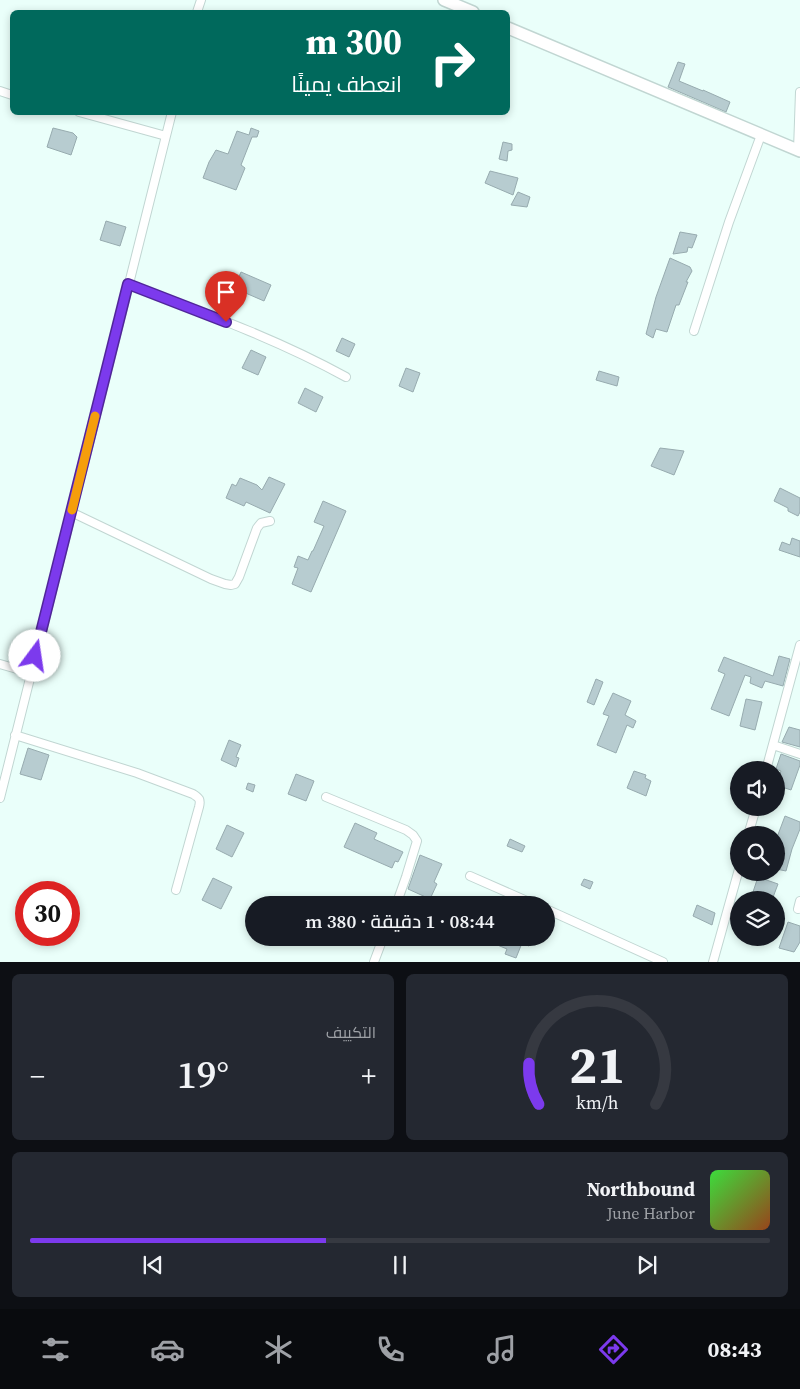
<!DOCTYPE html>
<html lang="ar">
<head>
<meta charset="utf-8">
<style>
	body { margin:0; font-family:"Source Serif 4",Cairo,serif; background:#242831; color:#f1f3f6; direction:rtl; height:100vh; display:flex; flex-direction:column; font-size:19px; white-space:nowrap }
	* { box-sizing:border-box; margin:0 }
	p { font-size:16px; color:#9ea1a6 }
	.icon { flex:none; width:28px; height:28px; fill:none; stroke:currentColor; stroke-width:2; stroke-linecap:round; stroke-linejoin:round }
	.map { position:relative; height:962px; overflow:hidden; direction:ltr }
	.side { display:flex; flex-direction:column; gap:12px; padding:12px; background:#0d0f14; flex:1 }
	.side>* { flex:none }
	.guide { position:absolute; left:10px; top:10px; width:500px; height:105px; border-radius:8px; box-shadow:0 2px 8px #0003; direction:rtl; background:#00695c; color:#fff; overflow:hidden }
	.buttons { position:absolute; left:730px; top:761px; display:grid; gap:10px }
	.buttons a { display:grid; place-items:center; width:55px; height:55px; border-radius:50%; background:#171b24; box-shadow:0 2px 8px #0003; font-size:25px }
	.speed { position:absolute; left:15px; top:881px; display:flex; gap:10px; font-size:25px; font-weight:700; text-align:center }
	.speed>* { display:grid; place-content:center; width:65px; height:65px; border-radius:50%; background:#171b24; box-shadow:0 2px 8px #0003; line-height:1 }
	.speed .limit { border:8px solid #d22; background:#fff; color:#111 }
	.pin { position:absolute; display:grid; place-items:center; width:42px; height:42px; color:#fff; margin:-51px -21px; border-radius:50% 50% 50% 0; rotate:-45deg; box-shadow:0 0 5px #0007 }
	.pin .icon { rotate:45deg }
	.me { position:absolute; width:55px; margin:-28px; rotate:14deg; stroke-linejoin:round; filter:drop-shadow(0 0 4px #0008) }
	.turn { display:flex; align-items:center; gap:18px; height:105px; padding:0 25px; font-size:22px }
	.turn .icon { width:65px; height:65px; stroke-width:2.5 }
	.turn b { display:block; font-size:35px; line-height:42px }
	.big { font-size:38px; font-weight:600; line-height:1.1 }
	.side .widget { flex:1; display:flex; flex-direction:column; justify-content:center; gap:8px; min-width:0; padding:0 18px; border-radius:8px; background:#242831 }
	.side .dial { align-items:center; gap:0 }
	.dial svg { height:130px; overflow:visible; fill:none; stroke:#363941; stroke-width:7; stroke-linecap:round; text-anchor:middle }
	.dial text { fill:#f1f3f6; stroke:none }
	.song { display:flex; align-items:center; gap:15px }
	.cover { width:60px; height:60px; border-radius:8px; background:linear-gradient(135deg,hsl(120 70% 55%),hsl(20 70% 35%)) }
	.played { height:5px; border-radius:2px; background:linear-gradient(90deg,#7c3aed 40%,#363941 40%) }
	.keys { display:flex; justify-content:space-around; direction:ltr }
	.heat { display:flex; justify-content:space-between; align-items:center; font-size:28px; direction:ltr }
	.side .tiles { flex:1; display:grid; gap:12px; grid-template-columns:1fr 1fr }
	.widget:last-child { grid-column:span 2 }
	.trip { position:absolute; left:245px; top:896px; width:310px; height:50px; border-radius:25px; background:#171b24; box-shadow:0 2px 8px #0003; font-weight:600; line-height:50px; text-align:center; direction:rtl }
	.tabs { display:flex; height:80px; justify-content:space-around; align-items:center; background:#090b0e; color:#9ea1a6 }
	.tabs .icon { width:35px; height:35px }
	.tabs .active { color:#7c3aed }
	.tabs b { font-size:22px; color:#f1f3f6 }
	.map>svg:first-child { display:block }
</style>
</head>
<body>
<div class="map">
<svg width="800" height="962" viewBox="0 0 800 962">
	<rect width="100%" height="100%" fill="#eafffa"/>
	<path fill="#b7ccd0" stroke="#97abaf" d="M 678,62 L 685,64 L 679,81 L 703,91 L 703,90 L 730,102 L 726,112 L 668,87 Z
		M 53,128 L 73,133 L 77,137 L 71,155 L 47,147 Z
		M 251,128 L 259,131 L 257,137 L 252,137 L 241,165 L 245,168 L 236,190 L 203,178 L 209,162 L 216,150 L 228,154 L 237,131 L 249,135 Z
		M 503,142 L 512,144 L 512,150 L 508,151 L 507,161 L 499,159 Z
		M 490,171 L 518,178 L 513,195 L 485,183 Z
		M 518,192 L 530,197 L 527,207 L 511,205 Z
		M 106,221 L 126,227 L 120,246 L 100,240 Z
		M 680,232 L 697,235 L 692,248 L 688,247 L 687,252 L 673,254 Z
		M 670,258 L 690,267 L 692,271 L 686,282 L 688,282 L 679,305 L 676,305 L 667,332 L 656,329 L 653,338 L 646,334 L 656,297 Z
		M 241,272 L 271,285 L 264,301 L 234,288 Z
		M 342,338 L 355,344 L 349,357 L 336,351 Z
		M 251,350 L 266,357 L 258,375 L 242,368 Z
		M 406,368 L 420,373 L 413,392 L 399,386 Z
		M 599,371 L 619,377 L 617,386 L 596,380 Z
		M 305,388 L 323,397 L 316,412 L 298,403 Z
		M 660,448 L 684,451 L 674,475 L 651,466 Z
		M 269,477 L 285,484 L 270,513 L 246,502 L 244,506 L 226,498 L 232,484 L 236,486 L 240,478 L 257,485 L 262,490 Z
		M 780,488 L 800,498 L 800,512 L 798,516 L 788,511 L 788,508 L 774,501 Z
		M 323,501 L 346,511 L 311,592 L 292,584 L 298,568 L 294,567 L 298,556 L 308,560 L 312,551 L 313,551 L 324,526 L 314,522 Z
		M 792,538 L 800,541 L 800,557 L 779,550 L 782,542 L 790,545 Z
		M 779,656 L 790,659 L 783,686 L 765,681 L 762,688 L 750,683 L 751,677 L 745,675 L 729,716 L 711,709 L 725,674 L 718,671 L 724,657 L 773,676 Z
		M 596,679 L 603,682 L 594,705 L 587,702 Z
		M 613,693 L 631,701 L 625,715 L 636,721 L 633,728 L 627,725 L 616,753 L 597,745 L 609,716 L 603,714 Z
		M 746,699 L 762,702 L 755,730 L 740,726 Z
		M 789,727 L 800,730 L 800,747 L 782,742 Z
		M 229,740 L 241,745 L 236,757 L 239,758 L 236,767 L 221,760 Z
		M 28,748 L 49,755 L 41,780 L 20,774 Z
		M 781,754 L 800,761 L 800,765 L 791,790 L 776,785 L 781,771 L 776,769 Z
		M 634,771 L 646,775 L 645,778 L 651,781 L 646,796 L 627,788 Z
		M 296,774 L 314,781 L 306,801 L 288,794 Z
		M 248,783 L 255,785 L 253,792 L 246,789 Z
		M 785,816 L 800,822 L 800,829 L 792,849 L 786,871 L 776,869 L 776,840 Z
		M 355,823 L 377,833 L 374,839 L 403,852 L 398,862 L 395,861 L 392,868 L 344,847 Z
		M 227,825 L 244,833 L 232,857 L 216,849 Z
		M 510,839 L 525,846 L 522,852 L 507,846 Z
		M 420,855 L 442,864 L 434,882 L 437,884 L 430,899 L 408,889 Z
		M 758,877 L 778,884 L 772,900 L 757,900 L 751,898 Z
		M 213,878 L 232,887 L 221,909 L 202,900 Z
		M 584,879 L 593,882 L 590,889 L 581,885 Z
		M 697,905 L 715,913 L 712,925 L 693,916 Z
		M 788,922 L 800,926 L 800,942 L 794,952 L 779,948 Z
		M 498,938 L 526,938 L 531,940 L 529,946 L 522,943 L 516,958 L 505,954 L 507,949 L 495,944 Z"/>
	<g fill="none" stroke-linecap="round" stroke-linejoin="round">
		<g stroke="#c1d6d2" stroke-width="10">
			<path id="street" d="M 197,12 L 201,0
				M 0,91 L 12,95
				M 79,112 L 166,136
				M 798,150 L 800,92
				M 128,284 C 202,312 277,339 346,377
				M 694,331 L 729,222 L 761,135
				M 71,512 L 211,579 L 225,584 L 231,585 L 235,584 L 239,577 L 257,528 L 261,523 L 270,521
				M 0,664 L 31,673
				M 15,735 L 137,773 L 193,794 C 199,798 201,799 199,807 L 176,890
				M 773,745 L 800,754
				M 766,770 L 800,645
				M 326,797 L 406,830 L 413,835 L 417,841 L 406,877 L 396,905
				M 0,798 L 172,112
				M 748,835 L 756,808
				M 470,876 L 536,905
				M 546,909 L 663,962
				M 798,909 L 800,901
				M 374,962 L 383,938
				M 713,962 L 739,869"/>
		</g>
		<g stroke="#c1d6d2" stroke-width="14">
			<path id="secondary" d="M 444,0 L 473,12
				M 508,28 L 800,151"/>
		</g>
		<use href="#street" stroke="#fff" stroke-width="8"/>
		<use href="#secondary" stroke="#fff" stroke-width="11"/>
	</g>
	<g fill="none" stroke-linecap="round" stroke-linejoin="round">
		<g stroke="#51269a" stroke-width="12">
			<path id="route" d="M 35,656 L 128,284 L 226,322"/>
		</g>
		<use href="#route" stroke="#7c3aed" stroke-width="9"/>
		<path stroke="#f59e0b" stroke-width="9" d="M 72,510 L 95,416"/>
	</g>
</svg>
<div class="buttons">
<a><svg class="icon" aria-label="sound" viewBox="0 0 24 24"><path d="M4 9h4l5-4v14l-5-4H4zM17 9q2 3 0 6"/></svg></a>
<a><svg class="icon" aria-label="search" viewBox="0 0 24 24"><circle cx="10" cy="10" r="6"/><path d="M15 15l6 6"/></svg></a>
<a><svg class="icon" aria-label="layers" viewBox="0 0 24 24"><path d="M12 4l9 5-9 5-9-5zM3 14l9 5 9-5"/></svg></a>
</div>
<div class="speed"><div class="limit">30</div></div>
<div class="pin" style="left:226px;top:322px;background:#d93025"><svg class="icon" aria-label="arrive" viewBox="0 0 24 24"><path d="M6 21V4h12l-3 4 3 4H6"/></svg></div>
<svg class="me" style="left:35px;top:656px" viewBox="-20 -20 40 40"><circle r="19" fill="#fff"/><path d="M0-13L10 11 0 6-10 11z" fill="#7c3aed"/></svg>
<div class="trip">08:44 · 1 دقيقة · 380 m</div>
<div class="guide">
<div class="turn"><svg class="icon" aria-label="right" viewBox="0 0 24 24"><path d="M7 20v-9h11M14 6l5 5-5 5"/></svg><div><b>300 m</b>انعطف يمينًا</div></div>
</div>
</div>
<section class="side">
<div class="tiles">
<div class="widget dial"><svg viewBox="0 0 100 80">
<path d="M14 69A42 42 0 1 1 86 69"/>
<path d="M14 69A42 42 0 0 1 8 44" stroke="#7c3aed"/>
<text x="50" y="56" font-size="32" font-weight="700">21</text>
<text x="50" y="72" font-size="11">km/h</text>
</svg></div>
<div class="widget"><p>التكييف</p>
<div class="heat"><a>−</a><b class="big">19°</b><a>+</a></div>
</div>
<div class="widget">
<div class="song"><i class="cover"></i><div><b>Northbound</b><p>June Harbor</p></div></div>
<div class="played"></div>
<div class="keys"><svg class="icon" aria-label="previous" viewBox="0 0 24 24"><path d="M18 5L8 12l10 7zM5 5v14"/></svg><svg class="icon" aria-label="pause" viewBox="0 0 24 24"><path d="M8 5v14M16 5v14"/></svg><svg class="icon" aria-label="next" viewBox="0 0 24 24"><path d="M6 5l10 7-10 7zM19 5v14"/></svg></div>
</div>
</div>
</section>
<nav class="tabs">
<b>08:43</b>
<svg class="icon active" aria-label="directions" viewBox="0 0 24 24"><path d="M12 3l9 9-9 9-9-9zM9 14v-3h6M13 9l2 2-2 2"/></svg>
<svg class="icon" aria-label="music" viewBox="0 0 24 24"><path d="M9 18V5l10-2v13"/><circle cx="6" cy="18" r="3"/><circle cx="16" cy="16" r="3"/></svg>
<svg class="icon" aria-label="phone" viewBox="0 0 24 24"><path d="M5 4h4l2 5-3 2q2 4 5 5l2-3 5 2v4C11 20 4 13 5 4z"/></svg>
<svg class="icon" aria-label="climate" viewBox="0 0 24 24"><path d="M12 3v18M4 7l16 10M4 17L20 7"/></svg>
<svg class="icon" aria-label="car" viewBox="0 0 24 24"><path d="M5 17H2v-5l4-1 3-4h7l3 4 3 1v5h-3M9 17h6M6 11h13"/><circle cx="7" cy="17" r="2"/><circle cx="17" cy="17" r="2"/></svg>
<svg class="icon" aria-label="filters" viewBox="0 0 24 24"><path d="M4 7h16M4 17h16"/><circle cx="9" cy="7" r="2"/><circle cx="15" cy="17" r="2"/></svg>
</nav>
</body>
</html>
